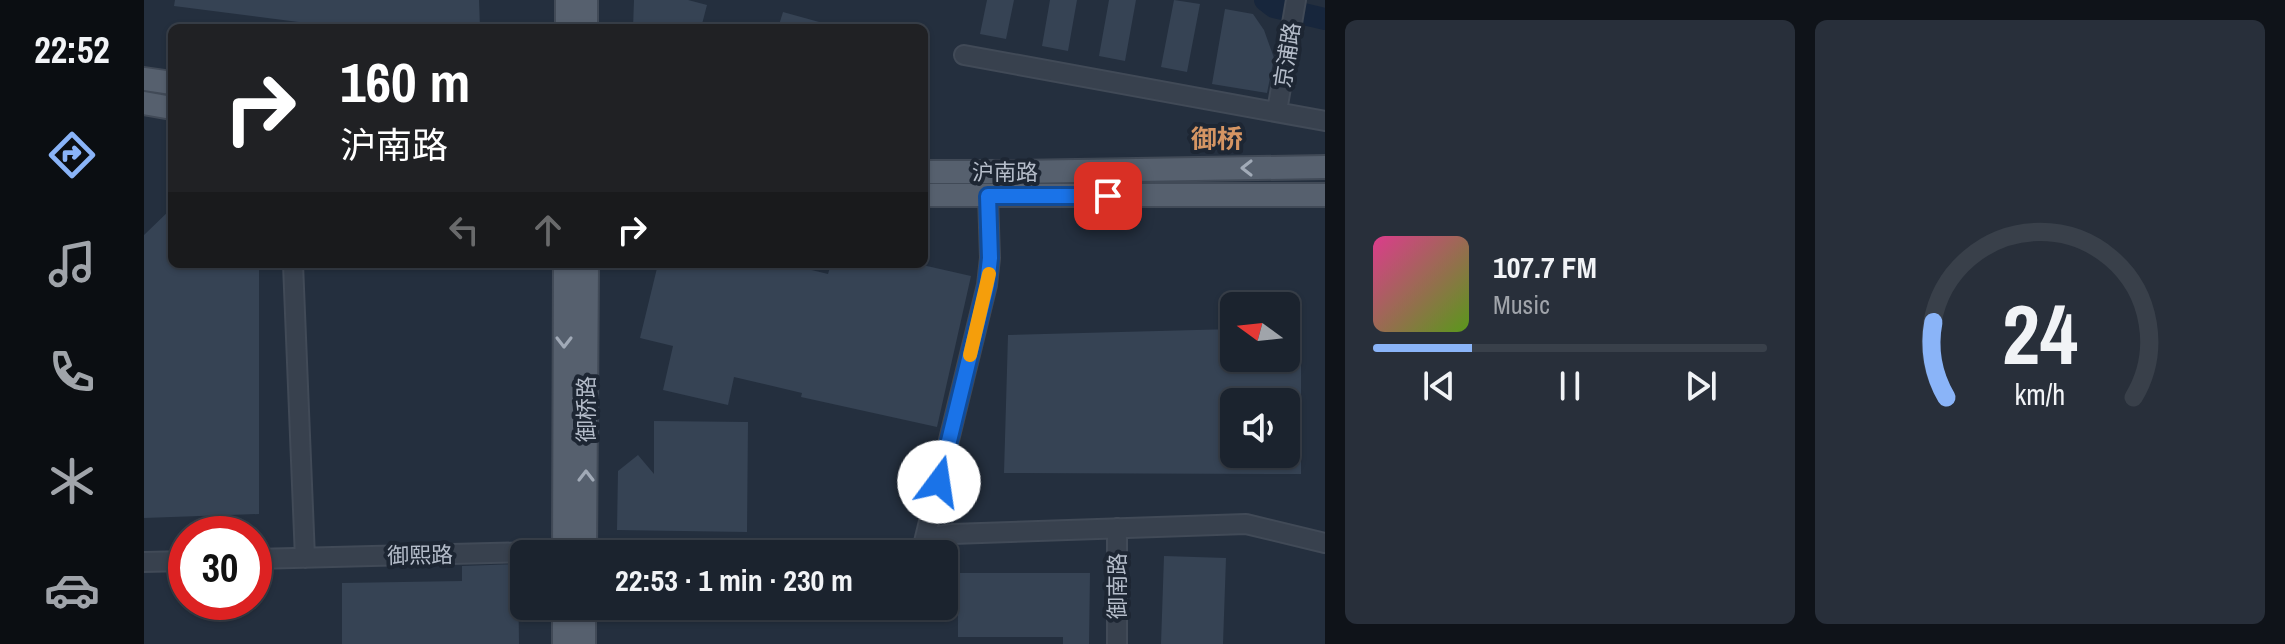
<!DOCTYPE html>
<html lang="en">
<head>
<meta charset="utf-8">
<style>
	body { margin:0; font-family:"Archivo Narrow","Noto Sans SC",sans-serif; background:#282f3a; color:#f1f3f6; height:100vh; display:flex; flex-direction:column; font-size:30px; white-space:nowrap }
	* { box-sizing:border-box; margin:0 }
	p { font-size:26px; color:#a0a4aa }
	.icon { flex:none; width:44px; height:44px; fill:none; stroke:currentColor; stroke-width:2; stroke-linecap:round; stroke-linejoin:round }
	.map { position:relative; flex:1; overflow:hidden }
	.details { display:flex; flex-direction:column; gap:20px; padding:20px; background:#0f1319; width:960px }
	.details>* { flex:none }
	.banner { position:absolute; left:24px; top:24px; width:760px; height:244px; border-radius:12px; box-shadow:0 2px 6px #0004,0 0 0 2px #39404a; background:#202124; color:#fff; overflow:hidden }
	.needle { width:52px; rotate:285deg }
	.controls { position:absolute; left:1076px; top:292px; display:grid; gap:16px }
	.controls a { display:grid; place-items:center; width:80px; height:80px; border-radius:12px; background:#1b232e; box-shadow:0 2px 6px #0004,0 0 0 2px #39404a; font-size:40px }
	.speed { position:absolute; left:24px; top:516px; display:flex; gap:16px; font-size:40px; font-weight:700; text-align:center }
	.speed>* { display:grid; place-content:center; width:104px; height:104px; border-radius:50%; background:#1b232e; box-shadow:0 2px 6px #0004,0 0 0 2px #39404a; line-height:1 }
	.speed .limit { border:12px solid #d22; background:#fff; color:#111 }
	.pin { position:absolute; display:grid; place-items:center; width:68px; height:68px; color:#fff; margin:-34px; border-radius:16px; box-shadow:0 4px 12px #0006 }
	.me { position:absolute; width:88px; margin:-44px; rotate:14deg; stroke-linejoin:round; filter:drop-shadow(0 0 6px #0008) }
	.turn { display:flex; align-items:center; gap:28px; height:168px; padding:0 40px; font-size:36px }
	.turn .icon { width:104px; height:104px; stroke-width:2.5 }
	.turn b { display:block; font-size:56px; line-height:68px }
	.lanes { display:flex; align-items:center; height:76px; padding:0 40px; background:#0003; justify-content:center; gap:40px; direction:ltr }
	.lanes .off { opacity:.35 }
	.details .tile { flex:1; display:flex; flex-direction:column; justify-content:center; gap:12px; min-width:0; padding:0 28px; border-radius:12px; background:#282f3a }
	.details .dial { align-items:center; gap:0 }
	.dial svg { height:208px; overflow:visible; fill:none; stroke:#39404a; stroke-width:7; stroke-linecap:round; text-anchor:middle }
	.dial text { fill:#f1f3f6; stroke:none }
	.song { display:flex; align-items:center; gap:24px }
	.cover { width:96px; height:96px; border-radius:12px; background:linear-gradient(135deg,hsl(330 70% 55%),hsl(90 70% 35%)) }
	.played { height:8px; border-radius:4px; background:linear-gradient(90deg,#8ab4f8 25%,#39404a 25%) }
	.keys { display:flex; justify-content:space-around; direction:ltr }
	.details .tiles { flex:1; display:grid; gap:20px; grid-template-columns:repeat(2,1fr) }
	.trip { position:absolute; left:366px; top:540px; width:448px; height:80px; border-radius:12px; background:#1b232e; box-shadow:0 2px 6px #0004,0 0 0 2px #39404a; font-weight:700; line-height:80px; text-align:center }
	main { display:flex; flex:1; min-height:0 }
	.tab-bar { display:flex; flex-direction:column; width:144px; justify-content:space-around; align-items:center; background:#0b0e12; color:#a0a4aa }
	.tab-bar .icon { width:56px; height:56px }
	.tab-bar .active { color:#8ab4f8 }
	.tab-bar b { font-size:36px; color:#f1f3f6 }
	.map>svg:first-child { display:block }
</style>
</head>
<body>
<main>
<nav class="tab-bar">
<b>22:52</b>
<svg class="icon active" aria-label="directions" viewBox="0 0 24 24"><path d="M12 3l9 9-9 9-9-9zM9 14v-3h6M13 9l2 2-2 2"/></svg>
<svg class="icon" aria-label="music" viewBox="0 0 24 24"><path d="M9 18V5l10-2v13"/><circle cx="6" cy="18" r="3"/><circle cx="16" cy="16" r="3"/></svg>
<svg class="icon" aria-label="phone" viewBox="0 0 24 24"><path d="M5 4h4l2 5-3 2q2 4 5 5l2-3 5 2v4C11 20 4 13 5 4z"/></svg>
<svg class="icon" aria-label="climate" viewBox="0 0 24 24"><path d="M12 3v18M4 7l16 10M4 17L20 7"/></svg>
<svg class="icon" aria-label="car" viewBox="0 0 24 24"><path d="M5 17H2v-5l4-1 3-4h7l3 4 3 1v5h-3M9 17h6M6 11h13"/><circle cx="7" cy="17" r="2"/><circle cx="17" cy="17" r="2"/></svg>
</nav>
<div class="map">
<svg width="1181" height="644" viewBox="0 0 1181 644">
	<rect width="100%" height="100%" fill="#242f3e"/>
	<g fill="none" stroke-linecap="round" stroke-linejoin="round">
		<path stroke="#17263c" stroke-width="22" d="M 1121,0 L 1130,7 L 1181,19"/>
	</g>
	<path fill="#364354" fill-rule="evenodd" d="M 31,0 L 335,0 L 336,28 L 201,28 L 30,6 Z
		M 490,0 L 544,0 L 563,5 L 557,28 L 489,28 Z
		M 843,0 L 870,0 L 862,39 L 836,34 Z
		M 906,0 L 933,0 L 924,51 L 898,46 Z
		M 965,0 L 992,0 L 981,61 L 955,56 Z
		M 1030,0 L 1056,4 L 1043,72 L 1017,67 Z
		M 1081,9 L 1109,14 L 1120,30 L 1130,58 L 1123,93 L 1068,84 Z
		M 639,12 L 686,25 L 685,28 L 634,28 Z
		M 28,208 L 28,264 L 115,264 L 115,514 L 0,518 L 0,235 Z
		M 514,264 L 548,264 L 576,270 L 577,264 L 643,264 L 684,274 L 687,264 L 774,264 L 827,276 L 793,427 L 657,397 L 658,393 L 590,377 L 584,405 L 519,390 L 529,346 L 496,338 Z
		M 1142,327 L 1157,327 L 1157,474 L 860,473 L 864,335 L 1090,329 L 1090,358 L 1142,358 ZM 1090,402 L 1142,402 L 1142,454 L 1090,454 Z
		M 510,421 L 604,422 L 603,532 L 473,530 L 474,471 L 494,455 L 510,474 Z
		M 1020,556 L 1082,558 L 1079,644 L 1017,644 Z
		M 374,564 L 375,644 L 198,644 L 198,583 L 318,581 L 318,566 Z
		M 814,573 L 946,573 L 945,644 L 919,644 L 919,637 L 814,637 Z"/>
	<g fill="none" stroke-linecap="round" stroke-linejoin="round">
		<g stroke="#414a57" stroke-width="22">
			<path id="minor" d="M 820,55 L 1181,121
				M 1133,111 L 1152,0
				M 149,264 L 161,558
				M 973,528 L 973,644
				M 782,538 L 808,534 L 1102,524 L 1181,543
				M 777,554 L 843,285 L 846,258 L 844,196
				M 110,559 L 431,551
				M 0,562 L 42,561"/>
		</g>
		<g stroke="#414a57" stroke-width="26">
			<path id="major" d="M 442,0 L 442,28
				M 423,28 L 423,0
				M 0,79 L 28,83
				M 0,103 L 28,108
				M 780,172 L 868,172 L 1181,167
				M 780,195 L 1181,195
				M 420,554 L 421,264
				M 441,554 L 443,264
				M 440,606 L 440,644
				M 420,644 L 420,606"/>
		</g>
		<use href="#minor" stroke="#38414e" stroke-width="18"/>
		<use href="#major" stroke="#56606e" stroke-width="22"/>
	</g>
	<defs><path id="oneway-chevron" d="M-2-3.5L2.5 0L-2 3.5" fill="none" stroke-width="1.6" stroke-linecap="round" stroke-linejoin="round" transform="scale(2)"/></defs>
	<g stroke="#a1aab7">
		<use href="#oneway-chevron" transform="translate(1103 168) rotate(180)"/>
		<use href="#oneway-chevron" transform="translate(420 342) rotate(90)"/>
		<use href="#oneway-chevron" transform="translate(442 476) rotate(-90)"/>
	</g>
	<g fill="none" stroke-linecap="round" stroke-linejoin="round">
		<g stroke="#114b97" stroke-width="20">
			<path id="route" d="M 795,482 L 843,285 L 846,258 L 844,196 L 964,196"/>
		</g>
		<use href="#route" stroke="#1a73e8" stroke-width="14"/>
		<path stroke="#f59e0b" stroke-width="14" d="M 826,355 L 845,274"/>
	</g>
	<g text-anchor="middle" stroke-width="8" stroke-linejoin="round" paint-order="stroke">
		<g font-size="22" fill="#b4bcc9" stroke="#1d2633">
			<text transform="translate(1143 55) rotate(-81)" y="8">京浦路</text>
			<text x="861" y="180">沪南路</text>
			<text transform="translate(442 409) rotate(-90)" y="8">御桥路</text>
			<text transform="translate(276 555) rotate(-1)" y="8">御熙路</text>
			<text transform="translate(973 586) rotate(-90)" y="8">御南路</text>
		</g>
		<g font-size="26" font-weight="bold" fill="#d59563" stroke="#1d2633">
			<text x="1073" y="148">御桥</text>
		</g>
	</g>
</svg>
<div class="controls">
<a><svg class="needle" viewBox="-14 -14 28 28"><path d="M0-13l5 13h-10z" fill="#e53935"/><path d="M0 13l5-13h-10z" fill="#a0a4aa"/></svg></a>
<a><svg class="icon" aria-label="sound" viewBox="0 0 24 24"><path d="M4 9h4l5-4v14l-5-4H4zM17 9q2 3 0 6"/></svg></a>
</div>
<div class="speed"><div class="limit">30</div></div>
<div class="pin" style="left:964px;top:196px;background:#d93025"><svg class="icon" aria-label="arrive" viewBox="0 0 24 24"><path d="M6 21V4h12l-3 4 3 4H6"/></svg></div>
<svg class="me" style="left:795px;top:482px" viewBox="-20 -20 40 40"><circle r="19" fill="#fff"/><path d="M0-13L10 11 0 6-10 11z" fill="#1a73e8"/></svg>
<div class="trip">22:53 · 1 min · 230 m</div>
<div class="banner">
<div class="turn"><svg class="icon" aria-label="right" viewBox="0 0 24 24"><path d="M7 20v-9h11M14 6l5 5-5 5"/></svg><div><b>160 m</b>沪南路</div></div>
<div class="lanes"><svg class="icon off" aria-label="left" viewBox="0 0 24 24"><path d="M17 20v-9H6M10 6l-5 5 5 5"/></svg><svg class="icon off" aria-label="ahead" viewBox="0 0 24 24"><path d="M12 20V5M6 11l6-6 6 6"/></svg><svg class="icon" aria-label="right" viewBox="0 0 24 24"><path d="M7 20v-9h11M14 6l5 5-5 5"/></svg></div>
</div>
</div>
<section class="details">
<div class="tiles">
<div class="tile">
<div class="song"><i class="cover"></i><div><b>107.7 FM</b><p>Music</p></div></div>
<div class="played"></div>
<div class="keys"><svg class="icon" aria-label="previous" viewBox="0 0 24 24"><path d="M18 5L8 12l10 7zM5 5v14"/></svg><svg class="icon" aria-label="pause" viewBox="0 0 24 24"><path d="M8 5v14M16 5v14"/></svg><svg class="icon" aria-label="next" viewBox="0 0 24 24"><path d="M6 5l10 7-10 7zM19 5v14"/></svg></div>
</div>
<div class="tile dial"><svg viewBox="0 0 100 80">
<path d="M14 69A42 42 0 1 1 86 69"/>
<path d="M14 69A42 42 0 0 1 9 40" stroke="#8ab4f8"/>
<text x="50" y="56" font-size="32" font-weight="700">24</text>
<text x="50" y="72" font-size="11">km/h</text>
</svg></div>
</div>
</section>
</main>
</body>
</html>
